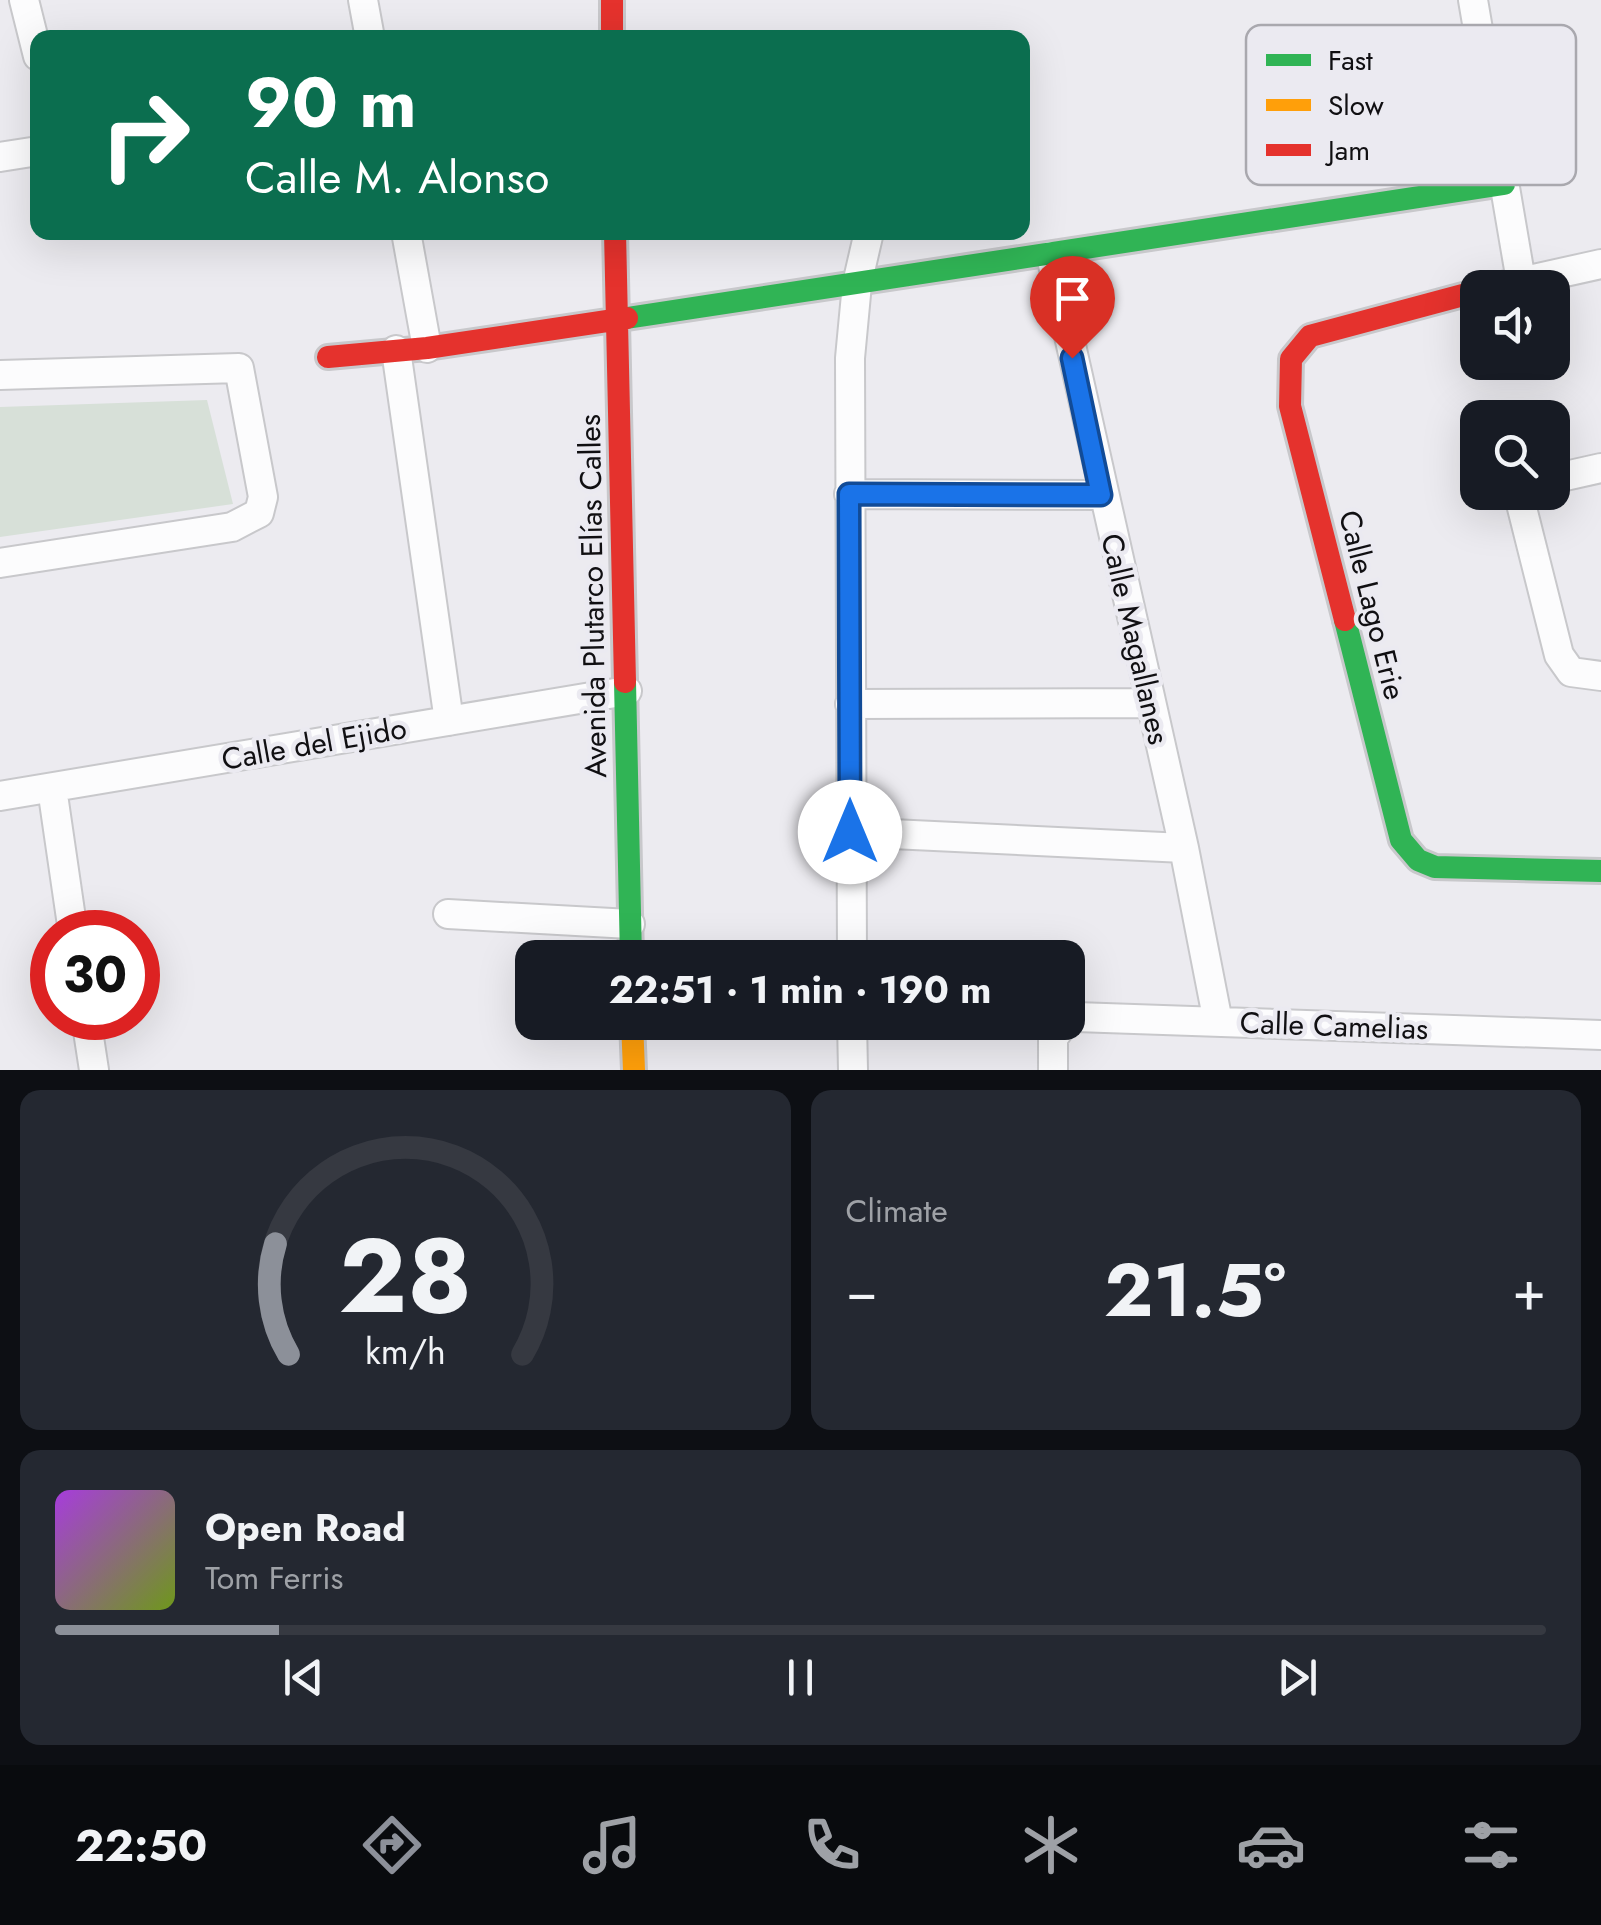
<!DOCTYPE html>
<html lang="en">
<head>
<meta charset="utf-8">
<style>
	body { margin:0; font-family:Jost,sans-serif; background:#242831; color:#f1f3f6; height:100vh; display:flex; flex-direction:column; font-size:38px; white-space:nowrap }
	* { box-sizing:border-box; margin:0 }
	p { font-size:32px; color:#9ea1a6 }
	.icon { flex:none; width:55px; height:55px; fill:none; stroke:currentColor; stroke-width:2; stroke-linecap:round; stroke-linejoin:round }
	.map { position:relative; height:1070px; overflow:hidden }
	.side { display:flex; flex-direction:column; gap:20px; padding:20px; background:#0d0f14; flex:1 }
	.side>* { flex:none }
	.banner { position:absolute; left:30px; top:30px; width:1000px; height:210px; border-radius:20px; box-shadow:0 10px 40px #0002; background:#0b6e4f; color:#fff; overflow:hidden }
	.fabs { position:absolute; left:1460px; top:270px; display:grid; gap:20px }
	.fabs a { display:grid; place-items:center; width:110px; height:110px; border-radius:20px; background:#171b24; box-shadow:0 10px 40px #0002; font-size:50px }
	.speed { position:absolute; left:30px; top:910px; display:flex; gap:20px; font-size:50px; font-weight:700; text-align:center }
	.speed>* { display:grid; place-content:center; width:130px; height:130px; border-radius:50%; background:#171b24; box-shadow:0 10px 40px #0002; line-height:1 }
	.speed .limit { border:15px solid #d22; background:#fff; color:#111 }
	.pin { position:absolute; display:grid; place-items:center; width:85px; height:85px; color:#fff; margin:-102px -42px; border-radius:50% 50% 50% 0; rotate:-45deg; box-shadow:0 0 10px #0007 }
	.pin .icon { rotate:45deg }
	.me { position:absolute; width:110px; margin:-55px; rotate:0deg; stroke-linejoin:round; filter:drop-shadow(0 0 8px #0008) }
	.turn { display:flex; align-items:center; gap:35px; height:210px; padding:0 50px; font-size:45px }
	.turn .icon { width:130px; height:130px; stroke-width:2.5 }
	.turn b { display:block; font-size:70px; line-height:85px }
	.big { font-size:75px; font-weight:700; line-height:1.1 }
	.side .card { flex:1; display:flex; flex-direction:column; justify-content:center; gap:15px; min-width:0; padding:0 35px; border-radius:20px; background:#242831 }
	.side .dial { align-items:center; gap:0 }
	.dial svg { height:260px; overflow:visible; fill:none; stroke:#363941; stroke-width:7; stroke-linecap:round; text-anchor:middle }
	.dial text { fill:#f1f3f6; stroke:none }
	.song { display:flex; align-items:center; gap:30px }
	.cover { width:120px; height:120px; border-radius:15px; background:linear-gradient(135deg,hsl(280 70% 55%),hsl(80 70% 35%)) }
	.played { height:10px; border-radius:5px; background:linear-gradient(90deg,#8c9099 15%,#363941 15%) }
	.keys { display:flex; justify-content:space-around; direction:ltr }
	.heat { display:flex; justify-content:space-between; align-items:center; font-size:55px; direction:ltr }
	.side .tiles { flex:1; display:grid; gap:20px; grid-template-columns:1fr 1fr }
	.card:last-child { grid-column:span 2 }
	.trip { position:absolute; left:515px; top:940px; width:570px; height:100px; border-radius:20px; background:#171b24; box-shadow:0 10px 40px #0002; font-weight:700; line-height:100px; text-align:center }
	.menu { display:flex; height:160px; justify-content:space-around; align-items:center; background:#090b0e; color:#9ea1a6 }
	.menu .icon { width:70px; height:70px }
	.menu .selected { color:#8c9099 }
	.menu b { font-size:45px; color:#f1f3f6 }
	.map>svg:first-child { display:block }
</style>
</head>
<body>
<div class="map">
<svg width="1601" height="1070" viewBox="0 0 1601 1070">
	<rect width="100%" height="100%" fill="#ecebf0"/>
	<path fill="#d7e0d8" d="M 207,400 L 233,504 L 0,537 L 0,407 Z"/>
	<g fill="none" stroke-linecap="round" stroke-linejoin="round">
		<g stroke="#c8c8cb" stroke-width="32">
			<path id="street" d="M 24,0 L 38,56
				M 363,0 L 370,38
				M 1473,0 L 1521,281
				M 0,157 L 38,151
				M 406,232 L 427,348
				M 1051,256 L 1184,848 L 1218,1022
				M 1493,288 L 1601,264
				M 396,350 L 449,721
				M 0,375 L 239,368 L 263,497 L 259,513 L 232,527 L 0,563
				M 1552,479 L 1601,468
				M 1518,492 L 1559,655 L 1571,672 L 1601,676
				M 849,494 L 1101,495
				M 850,704 L 1149,703
				M 52,788 L 73,932
				M 0,796 L 627,691
				M 850,832 L 1184,848
				M 448,914 L 630,924
				M 852,958 L 850,358 L 857,284 L 869,232
				M 86,1018 L 94,1070
				M 1068,1021 L 1076,1017 L 1601,1035
				M 852,1022 L 853,1070
				M 1053,1070 L 1053,1038 L 1065,1022"/>
		</g>
		<g stroke="#c8c8cb" stroke-width="28">
			<path id="fast" d="M 627,318 L 1504,184
				M 1345,620 L 1401,840 L 1418,860 L 1435,867 L 1601,871
				M 625,682 L 631,958"/>
		</g>
		<g stroke="#c8c8cb" stroke-width="28">
			<path id="slow" d="M 632,1022 L 634,1070"/>
		</g>
		<g stroke="#c8c8cb" stroke-width="28">
			<path id="jam" d="M 612,0 L 612,38
				M 615,232 L 625,682
				M 328,357 L 427,348 L 627,318
				M 1345,620 L 1290,406 L 1291,359 L 1310,336 L 1478,291"/>
		</g>
		<use href="#street" stroke="#fcfcfd" stroke-width="28"/>
		<use href="#fast" stroke="#30b455" stroke-width="22"/>
		<use href="#slow" stroke="#ff9f0a" stroke-width="22"/>
		<use href="#jam" stroke="#e5322d" stroke-width="22"/>
	</g>
	<g fill="none" stroke-linecap="round" stroke-linejoin="round">
		<g stroke="#114b97" stroke-width="25">
			<path id="route" d="M 850,832 L 849,494 L 1101,495 L 1072,358"/>
		</g>
		<use href="#route" stroke="#1a73e8" stroke-width="18"/>
	</g>
	<g text-anchor="middle" stroke-width="9" stroke-linejoin="round" paint-order="stroke">
		<g font-size="30" fill="#100f12" stroke="#ebeaf1">
			<text transform="translate(593 596) rotate(-91)" y="10">Avenida Plutarco Elías Calles</text>
			<text transform="translate(1372 605) rotate(76)" y="10">Calle Lago Erie</text>
			<text transform="translate(1135 639) rotate(77)" y="10">Calle Magallanes</text>
			<text transform="translate(314 744) rotate(-10)" y="10">Calle del Ejido</text>
			<text transform="translate(1334 1026) rotate(2)" y="10">Calle Camelias</text>
		</g>
	</g>
	<rect x="1246" y="25" width="330" height="160" rx="15" fill="#ebeaf1" stroke="#a9a8ae" stroke-width="2.5"/>
	<rect x="1266" y="54" width="45" height="12" fill="#30b455"/>
	<rect x="1266" y="99" width="45" height="12" fill="#ff9f0a"/>
	<rect x="1266" y="144" width="45" height="12" fill="#e5322d"/>
	<g font-size="28" fill="#100f12">
		<text x="1328" y="70">Fast</text>
		<text x="1328" y="115">Slow</text>
		<text x="1328" y="160">Jam</text>
	</g>
</svg>
<div class="fabs">
<a><svg class="icon" aria-label="sound" viewBox="0 0 24 24"><path d="M4 9h4l5-4v14l-5-4H4zM17 9q2 3 0 6"/></svg></a>
<a><svg class="icon" aria-label="search" viewBox="0 0 24 24"><circle cx="10" cy="10" r="6"/><path d="M15 15l6 6"/></svg></a>
</div>
<div class="speed"><div class="limit">30</div></div>
<div class="pin" style="left:1072px;top:358px;background:#d93025"><svg class="icon" aria-label="arrive" viewBox="0 0 24 24"><path d="M6 21V4h12l-3 4 3 4H6"/></svg></div>
<svg class="me" style="left:850px;top:832px" viewBox="-20 -20 40 40"><circle r="19" fill="#fff"/><path d="M0-13L10 11 0 6-10 11z" fill="#1a73e8"/></svg>
<div class="trip">22:51 · 1 min · 190 m</div>
<div class="banner">
<div class="turn"><svg class="icon" aria-label="right" viewBox="0 0 24 24"><path d="M7 20v-9h11M14 6l5 5-5 5"/></svg><div><b>90 m</b>Calle M. Alonso</div></div>
</div>
</div>
<section class="side">
<div class="tiles">
<div class="card dial"><svg viewBox="0 0 100 80">
<path d="M14 69A42 42 0 1 1 86 69"/>
<path d="M14 69A42 42 0 0 1 10 35" stroke="#8c9099"/>
<text x="50" y="56" font-size="32" font-weight="700">28</text>
<text x="50" y="72" font-size="11">km/h</text>
</svg></div>
<div class="card"><p>Climate</p>
<div class="heat"><a>−</a><b class="big">21.5°</b><a>+</a></div>
</div>
<div class="card">
<div class="song"><i class="cover"></i><div><b>Open Road</b><p>Tom Ferris</p></div></div>
<div class="played"></div>
<div class="keys"><svg class="icon" aria-label="previous" viewBox="0 0 24 24"><path d="M18 5L8 12l10 7zM5 5v14"/></svg><svg class="icon" aria-label="pause" viewBox="0 0 24 24"><path d="M8 5v14M16 5v14"/></svg><svg class="icon" aria-label="next" viewBox="0 0 24 24"><path d="M6 5l10 7-10 7zM19 5v14"/></svg></div>
</div>
</div>
</section>
<nav class="menu">
<b>22:50</b>
<svg class="icon selected" aria-label="directions" viewBox="0 0 24 24"><path d="M12 3l9 9-9 9-9-9zM9 14v-3h6M13 9l2 2-2 2"/></svg>
<svg class="icon" aria-label="music" viewBox="0 0 24 24"><path d="M9 18V5l10-2v13"/><circle cx="6" cy="18" r="3"/><circle cx="16" cy="16" r="3"/></svg>
<svg class="icon" aria-label="phone" viewBox="0 0 24 24"><path d="M5 4h4l2 5-3 2q2 4 5 5l2-3 5 2v4C11 20 4 13 5 4z"/></svg>
<svg class="icon" aria-label="climate" viewBox="0 0 24 24"><path d="M12 3v18M4 7l16 10M4 17L20 7"/></svg>
<svg class="icon" aria-label="car" viewBox="0 0 24 24"><path d="M5 17H2v-5l4-1 3-4h7l3 4 3 1v5h-3M9 17h6M6 11h13"/><circle cx="7" cy="17" r="2"/><circle cx="17" cy="17" r="2"/></svg>
<svg class="icon" aria-label="filters" viewBox="0 0 24 24"><path d="M4 7h16M4 17h16"/><circle cx="9" cy="7" r="2"/><circle cx="15" cy="17" r="2"/></svg>
</nav>
</body>
</html>
